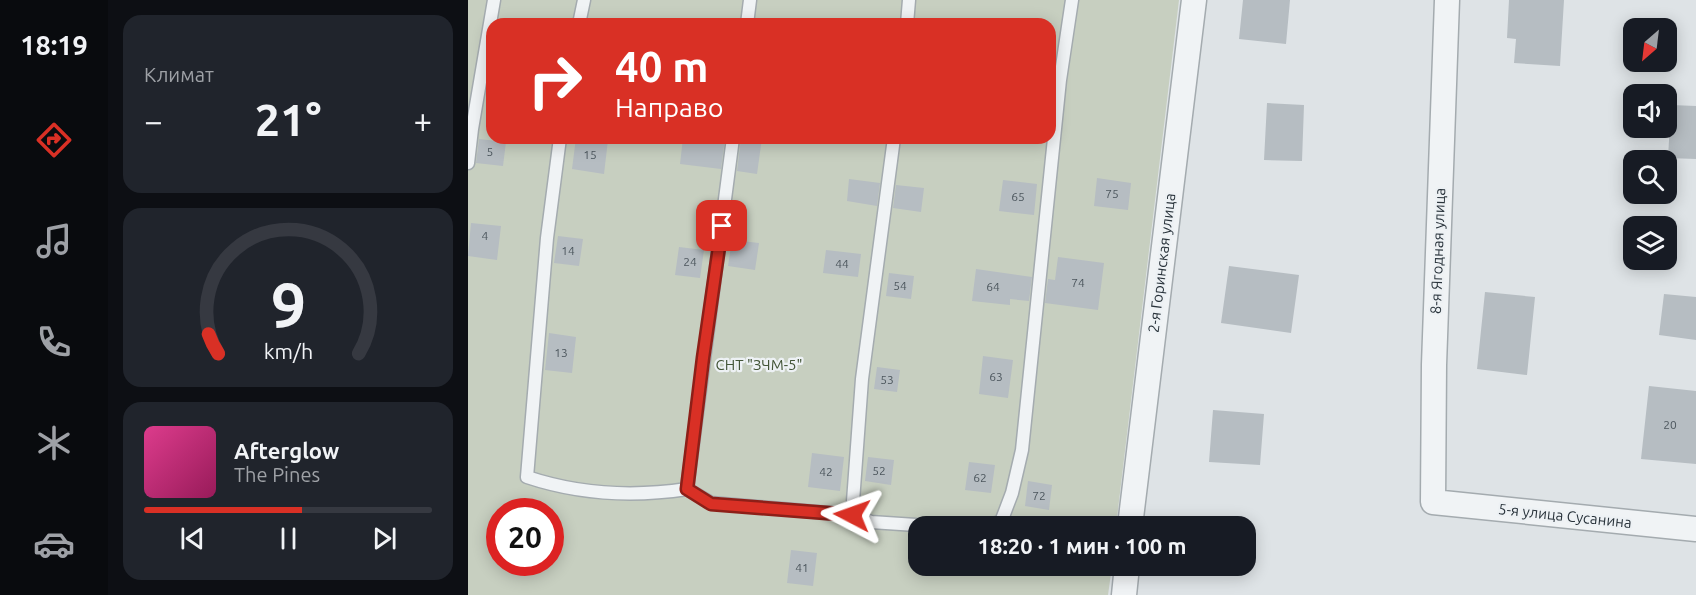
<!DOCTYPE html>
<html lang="ru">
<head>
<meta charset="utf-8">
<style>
	body { margin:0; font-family:Ubuntu,sans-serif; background:#20242c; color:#f1f3f6; height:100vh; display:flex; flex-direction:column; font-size:22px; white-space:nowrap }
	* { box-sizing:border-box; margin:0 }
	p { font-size:20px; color:#9ea1a6 }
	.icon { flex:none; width:33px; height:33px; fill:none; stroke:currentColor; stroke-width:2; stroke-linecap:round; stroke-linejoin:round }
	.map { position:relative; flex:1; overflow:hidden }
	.details { display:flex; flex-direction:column; gap:15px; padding:15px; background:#0d0f14; width:360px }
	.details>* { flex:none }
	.banner { position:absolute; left:18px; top:18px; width:570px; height:126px; border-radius:18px; box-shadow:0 3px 15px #0003; background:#d93025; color:#fff; overflow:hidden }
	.needle { width:39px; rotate:208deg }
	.tools { position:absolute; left:1155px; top:18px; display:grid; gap:12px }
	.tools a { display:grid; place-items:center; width:54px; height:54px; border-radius:12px; background:#171b24; box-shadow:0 3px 15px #0003; font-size:30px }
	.speed { position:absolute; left:18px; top:498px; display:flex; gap:12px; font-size:30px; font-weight:700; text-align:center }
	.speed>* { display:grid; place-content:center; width:78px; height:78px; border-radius:50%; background:#171b24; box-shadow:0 3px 15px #0003; line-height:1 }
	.speed .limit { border:9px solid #d22; background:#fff; color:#111 }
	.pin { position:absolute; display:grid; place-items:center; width:51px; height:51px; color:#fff; margin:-26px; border-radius:12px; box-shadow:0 3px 9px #0006 }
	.me { position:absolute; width:66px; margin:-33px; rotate:274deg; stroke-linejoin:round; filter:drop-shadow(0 0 4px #0008) }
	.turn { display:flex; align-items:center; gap:21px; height:126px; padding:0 30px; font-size:27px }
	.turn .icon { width:78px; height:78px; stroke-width:2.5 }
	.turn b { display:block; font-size:42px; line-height:51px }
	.big { font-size:45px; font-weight:700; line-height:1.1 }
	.details .widget { flex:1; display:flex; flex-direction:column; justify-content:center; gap:9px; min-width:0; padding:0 21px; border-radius:18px; background:#20242c }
	.details .dial { align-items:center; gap:0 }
	.dial svg { height:156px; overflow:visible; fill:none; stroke:#363941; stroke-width:7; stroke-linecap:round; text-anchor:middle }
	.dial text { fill:#f1f3f6; stroke:none }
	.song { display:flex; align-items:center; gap:18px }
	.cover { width:72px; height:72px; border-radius:9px; background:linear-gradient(135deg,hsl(330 70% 55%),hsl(330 70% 35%)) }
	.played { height:6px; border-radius:3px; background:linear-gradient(90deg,#d93025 55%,#363941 55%) }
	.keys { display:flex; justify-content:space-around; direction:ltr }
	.heat { display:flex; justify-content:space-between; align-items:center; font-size:33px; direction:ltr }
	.trip { position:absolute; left:440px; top:516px; width:348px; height:60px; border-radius:18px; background:#171b24; box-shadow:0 3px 15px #0003; font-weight:700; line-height:60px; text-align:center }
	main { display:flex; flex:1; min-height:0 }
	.dock { display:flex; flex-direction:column; width:108px; justify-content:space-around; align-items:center; background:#090b0e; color:#9ea1a6 }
	.dock .icon { width:42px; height:42px }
	.dock .active { color:#d93025 }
	.dock b { font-size:27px; color:#f1f3f6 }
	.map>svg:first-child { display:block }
</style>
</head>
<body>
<main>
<nav class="dock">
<b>18:19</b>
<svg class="icon active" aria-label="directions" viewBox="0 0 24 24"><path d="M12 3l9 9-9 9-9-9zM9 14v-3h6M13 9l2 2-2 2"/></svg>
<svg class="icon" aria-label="music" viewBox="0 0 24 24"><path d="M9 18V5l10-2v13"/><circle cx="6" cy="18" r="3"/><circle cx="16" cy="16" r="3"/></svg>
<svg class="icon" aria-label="phone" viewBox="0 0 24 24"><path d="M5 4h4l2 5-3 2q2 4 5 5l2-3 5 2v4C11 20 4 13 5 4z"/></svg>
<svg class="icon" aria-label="climate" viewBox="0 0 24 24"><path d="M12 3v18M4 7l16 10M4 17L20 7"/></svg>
<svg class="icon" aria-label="car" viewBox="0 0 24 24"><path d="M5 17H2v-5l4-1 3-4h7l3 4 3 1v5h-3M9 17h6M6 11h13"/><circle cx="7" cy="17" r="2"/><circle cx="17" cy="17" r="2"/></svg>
</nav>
<section class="details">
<div class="widget"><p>Климат</p>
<div class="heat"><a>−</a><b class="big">21°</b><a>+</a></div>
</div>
<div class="widget dial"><svg viewBox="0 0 100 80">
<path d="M14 69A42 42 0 1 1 86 69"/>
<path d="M14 69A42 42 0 0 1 9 59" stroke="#d93025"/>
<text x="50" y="56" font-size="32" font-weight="700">9</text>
<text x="50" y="72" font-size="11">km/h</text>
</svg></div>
<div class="widget">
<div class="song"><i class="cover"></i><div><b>Afterglow</b><p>The Pines</p></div></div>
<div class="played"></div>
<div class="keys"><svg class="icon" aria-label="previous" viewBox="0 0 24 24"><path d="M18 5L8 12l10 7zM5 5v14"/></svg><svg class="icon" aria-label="pause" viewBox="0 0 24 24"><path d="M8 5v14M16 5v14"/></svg><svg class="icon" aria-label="next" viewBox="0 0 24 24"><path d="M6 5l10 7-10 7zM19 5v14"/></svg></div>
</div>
</section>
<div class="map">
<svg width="1228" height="595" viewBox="0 0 1228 595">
	<rect width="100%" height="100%" fill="#dee3e6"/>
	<path fill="#c7cfc0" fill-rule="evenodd" d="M 0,0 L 711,0 L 648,526 L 450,526 L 450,566 L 644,566 L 640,595 L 0,595 ZM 24,24 L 582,24 L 582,138 L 24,138 ZM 32,512 L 82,512 L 82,562 L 32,562 Z"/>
	<path fill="#b6bdc2" d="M 775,0 L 822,0 L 818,44 L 771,39 Z
		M 1041,0 L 1096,0 L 1092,66 L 1046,63 L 1048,39 L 1039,38 Z
		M 799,103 L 836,105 L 834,161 L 796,160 Z
		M 1203,105 L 1228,106 L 1228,159 L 1200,158 Z
		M 108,138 L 140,140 L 136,174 L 104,169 Z
		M 215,138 L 257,138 L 253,169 L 212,164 Z
		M 273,138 L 294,138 L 289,174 L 269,171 Z
		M 11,139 L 38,142 L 35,166 L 8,163 Z
		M 629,178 L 663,183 L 660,210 L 626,206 Z
		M 381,179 L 412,183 L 409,206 L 379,201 Z
		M 535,180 L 569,184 L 566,215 L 531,211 Z
		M 428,185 L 456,188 L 453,212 L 425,208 Z
		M 3,223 L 33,226 L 29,260 L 0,256 Z
		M 90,236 L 115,239 L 111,266 L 86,263 Z
		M 264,240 L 291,243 L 287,270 L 260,266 Z
		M 211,247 L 236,250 L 232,278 L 207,275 Z
		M 358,250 L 393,254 L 390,277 L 355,273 Z
		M 590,257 L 636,263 L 630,310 L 577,303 L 580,279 L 587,280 Z
		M 761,266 L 831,275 L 823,333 L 753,323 Z
		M 508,269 L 564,277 L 561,301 L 542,299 L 542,305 L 504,301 Z
		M 421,273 L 446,276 L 443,299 L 418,296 Z
		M 1017,292 L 1067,297 L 1059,375 L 1009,369 Z
		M 1196,294 L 1228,297 L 1228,340 L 1191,335 Z
		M 81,333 L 108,337 L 104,373 L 77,370 Z
		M 515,356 L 545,360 L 540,398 L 511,394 Z
		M 409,367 L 432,370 L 429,392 L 406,389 Z
		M 1181,386 L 1228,391 L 1228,464 L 1173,459 Z
		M 745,410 L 796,414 L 792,465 L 741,462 Z
		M 344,453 L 376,457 L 372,491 L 340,487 Z
		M 400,457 L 426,460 L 423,485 L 397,481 Z
		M 501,462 L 527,465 L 523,493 L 497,490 Z
		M 560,481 L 584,485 L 581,510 L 557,506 Z
		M 323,550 L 349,553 L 345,586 L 319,583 Z"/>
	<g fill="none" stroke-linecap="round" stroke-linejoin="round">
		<g stroke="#a4abaf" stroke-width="15">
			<path id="service" d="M 111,24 L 116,0
				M 279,24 L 282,0
				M 439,24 L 441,0
				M 92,138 L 79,238 L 59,477 C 110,494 166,497 219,489
				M 265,138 L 219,489 L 243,503 L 384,515
				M 426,138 L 394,379 L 384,515 L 403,522 L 463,526
				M 0,163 L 4,129 L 26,0
				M 513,526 L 533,522 L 544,493 L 554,450 L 592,80 L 604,0"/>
		</g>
		<g stroke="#a4abaf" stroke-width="27">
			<path id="minor" d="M 979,0 L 966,365 L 965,502 L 1228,529
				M 662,526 L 726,0
				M 656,595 L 659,566"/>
		</g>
		<use href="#service" stroke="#f0f3f5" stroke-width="12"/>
		<use href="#minor" stroke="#f0f3f5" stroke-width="24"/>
	</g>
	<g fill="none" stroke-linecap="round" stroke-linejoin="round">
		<g stroke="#8d1f18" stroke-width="15">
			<path id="route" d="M 254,226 L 235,358 L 219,489 L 243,504 L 384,515"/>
		</g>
		<use href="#route" stroke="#d93025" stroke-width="10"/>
	</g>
	<g text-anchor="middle" stroke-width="4.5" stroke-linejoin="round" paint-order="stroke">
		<g font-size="12" fill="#4c565d">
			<text x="22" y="156">5</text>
			<text x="122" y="159">15</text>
			<text x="644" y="198">75</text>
			<text x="550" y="201">65</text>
			<text x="17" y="240">4</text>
			<text x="100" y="255">14</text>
			<text x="222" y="266">24</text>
			<text x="374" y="268">44</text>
			<text x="610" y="287">74</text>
			<text x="432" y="290">54</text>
			<text x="525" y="291">64</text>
			<text x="93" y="357">13</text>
			<text x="528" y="381">63</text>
			<text x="419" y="384">53</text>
			<text x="1202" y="429">20</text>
			<text x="411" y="475">52</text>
			<text x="358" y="476">42</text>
			<text x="512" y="482">62</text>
			<text x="571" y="500">72</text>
			<text x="334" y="572">41</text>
		</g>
		<g font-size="15" fill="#29333b" stroke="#edf1f4">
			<text transform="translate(970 251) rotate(-88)" y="5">8-я Ягодная улица</text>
			<text transform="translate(694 263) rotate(-83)" y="5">2-я Горинская улица</text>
			<text transform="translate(1097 516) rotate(6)" y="5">5-я улица Сусанина</text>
		</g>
		<g font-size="15" fill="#435537" stroke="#edf1f4">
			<text x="291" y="370">СНТ "ЗЧМ-5"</text>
		</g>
	</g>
</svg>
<div class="tools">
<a><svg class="needle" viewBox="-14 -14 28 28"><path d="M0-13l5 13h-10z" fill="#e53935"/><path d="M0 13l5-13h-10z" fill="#9ea1a6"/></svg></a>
<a><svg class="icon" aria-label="sound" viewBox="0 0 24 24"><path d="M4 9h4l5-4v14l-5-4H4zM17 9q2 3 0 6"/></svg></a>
<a><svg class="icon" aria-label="search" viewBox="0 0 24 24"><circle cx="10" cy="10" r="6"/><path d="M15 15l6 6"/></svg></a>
<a><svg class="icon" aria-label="layers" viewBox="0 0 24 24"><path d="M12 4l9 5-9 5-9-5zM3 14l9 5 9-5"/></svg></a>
</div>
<div class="speed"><div class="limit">20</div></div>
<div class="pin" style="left:254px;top:226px;background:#d93025"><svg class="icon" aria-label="arrive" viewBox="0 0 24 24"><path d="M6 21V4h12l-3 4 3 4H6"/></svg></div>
<svg class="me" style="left:384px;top:515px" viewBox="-20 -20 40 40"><path d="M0-17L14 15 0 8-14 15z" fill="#d93025" stroke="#fff" stroke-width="4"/></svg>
<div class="trip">18:20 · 1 мин · 100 m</div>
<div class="banner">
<div class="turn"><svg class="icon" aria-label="right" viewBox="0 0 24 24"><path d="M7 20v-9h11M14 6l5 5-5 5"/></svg><div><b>40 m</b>Направо</div></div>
</div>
</div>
</main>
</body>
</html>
